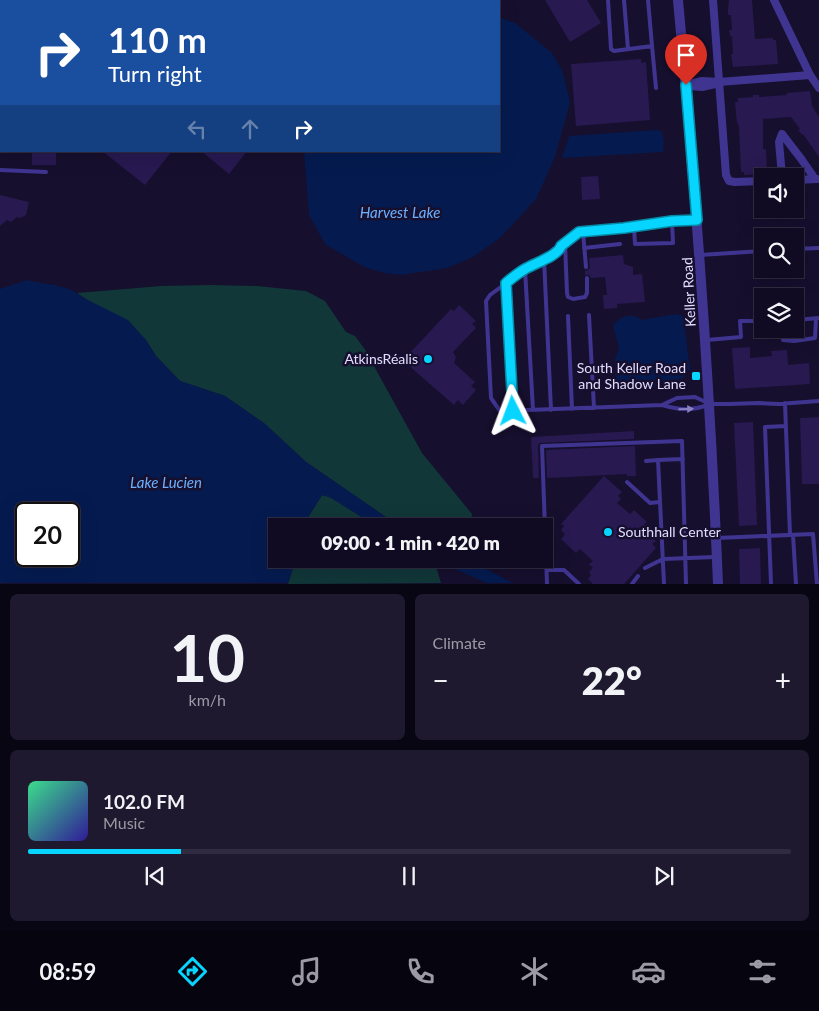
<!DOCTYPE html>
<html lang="en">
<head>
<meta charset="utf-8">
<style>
	body { margin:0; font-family:Lato,sans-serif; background:#1e192f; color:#f1f3f6; height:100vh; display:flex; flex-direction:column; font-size:19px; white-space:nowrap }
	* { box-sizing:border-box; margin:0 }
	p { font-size:16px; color:#9c9ba5 }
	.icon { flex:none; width:28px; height:28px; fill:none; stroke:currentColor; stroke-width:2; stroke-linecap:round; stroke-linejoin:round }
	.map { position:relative; height:584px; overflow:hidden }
	.sheet { display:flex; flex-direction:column; gap:10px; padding:10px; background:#090613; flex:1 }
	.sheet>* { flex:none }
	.top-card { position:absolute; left:0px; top:0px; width:500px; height:152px; box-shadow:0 5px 20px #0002,0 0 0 1px #302b40; background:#1a4fa0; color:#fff; overflow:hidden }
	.controls { position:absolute; left:754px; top:168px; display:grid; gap:10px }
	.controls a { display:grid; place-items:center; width:50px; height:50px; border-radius:0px; background:#100b22; box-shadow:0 5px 20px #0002,0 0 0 1px #302b40; font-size:25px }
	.speed { position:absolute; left:15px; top:502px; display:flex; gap:10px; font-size:25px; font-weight:700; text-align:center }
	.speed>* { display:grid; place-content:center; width:65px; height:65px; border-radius:50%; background:#100b22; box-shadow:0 5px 20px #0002,0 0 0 1px #302b40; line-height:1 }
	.speed .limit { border:2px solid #111; border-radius:8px; background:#fff; color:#111 }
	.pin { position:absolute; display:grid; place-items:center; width:42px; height:42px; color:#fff; margin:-51px -21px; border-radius:50% 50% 50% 0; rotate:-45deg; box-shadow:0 0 5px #0007 }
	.pin .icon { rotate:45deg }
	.me { position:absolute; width:55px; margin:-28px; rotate:357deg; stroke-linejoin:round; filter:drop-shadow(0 0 4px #0008) }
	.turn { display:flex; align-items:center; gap:18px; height:105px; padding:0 25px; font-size:22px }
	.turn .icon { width:65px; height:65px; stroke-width:2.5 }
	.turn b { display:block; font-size:35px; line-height:42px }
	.lanes { display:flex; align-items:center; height:48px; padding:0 25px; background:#0003; justify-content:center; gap:25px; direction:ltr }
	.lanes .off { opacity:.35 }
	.big { font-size:38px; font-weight:800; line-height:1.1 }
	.sheet .tile { flex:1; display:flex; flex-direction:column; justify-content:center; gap:8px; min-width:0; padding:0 18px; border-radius:8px; background:#1e192f }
	.sheet .dial { align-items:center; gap:0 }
	.dial b { font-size:65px; line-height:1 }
	.song { display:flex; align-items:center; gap:15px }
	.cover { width:60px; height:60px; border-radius:8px; background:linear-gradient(135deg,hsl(150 70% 55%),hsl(250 70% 35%)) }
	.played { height:5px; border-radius:2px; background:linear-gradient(90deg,#08d5ff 20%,#302b40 20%) }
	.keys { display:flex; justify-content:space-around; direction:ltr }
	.heat { display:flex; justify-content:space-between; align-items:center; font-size:28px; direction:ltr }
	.sheet .tiles { flex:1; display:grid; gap:10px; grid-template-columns:1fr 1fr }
	.tile:last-child { grid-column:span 2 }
	.trip { position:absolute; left:268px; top:518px; width:285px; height:50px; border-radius:0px; background:#100b22; box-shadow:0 5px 20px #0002,0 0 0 1px #302b40; font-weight:800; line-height:50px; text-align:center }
	.tabs { display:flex; height:80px; justify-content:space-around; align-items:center; background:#06040e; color:#9c9ba5 }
	.tabs .icon { width:35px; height:35px }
	.tabs .current { color:#08d5ff }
	.tabs b { font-size:22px; color:#f1f3f6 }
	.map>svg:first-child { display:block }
</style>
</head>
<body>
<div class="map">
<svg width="819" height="584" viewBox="0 0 819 584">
	<rect width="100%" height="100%" fill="#160f2e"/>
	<path fill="#113739" d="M 210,285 L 257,286 L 306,291 L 325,301 L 346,332 L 355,336 L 364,348 L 422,453 L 472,514 L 471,526 L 399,526 L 306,462 L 265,424 L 225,396 L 180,381 L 156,356 L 146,340 L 77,293 L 161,286 Z
		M 322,495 L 331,497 L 376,526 L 305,526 L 307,519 Z
		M 296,559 L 432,559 L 434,560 L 441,583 L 288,584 Z"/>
	<path fill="#051b50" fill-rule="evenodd" d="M 499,17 L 515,23 L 551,52 L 562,70 L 570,102 L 555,157 L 536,199 L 501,237 L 473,257 L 447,268 L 401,275 L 384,273 L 364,267 L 325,244 L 309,215 L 304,151 L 499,151 Z
		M 657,130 L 662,132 L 664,142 L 663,152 L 562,158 L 569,136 Z
		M 27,280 C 45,285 68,284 82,297 L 128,320 L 146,340 L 155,355 L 180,381 L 225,396 L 265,424 L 306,462 L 399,526 L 376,526 L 331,498 L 322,495 L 307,519 L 305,526 L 276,526 L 276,559 L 296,559 L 288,583 L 0,583 L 0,289 ZM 26,514 L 69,514 L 69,556 L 26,556 Z
		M 676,314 L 683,316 L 690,369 L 684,377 L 673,382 L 647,389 L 634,387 L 628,389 L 619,383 L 615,375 L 615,359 L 619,348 L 613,325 C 621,316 631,312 642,320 Z
		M 432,559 L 459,559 L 480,566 L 513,583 L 487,583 Z"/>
	<path fill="#281951" d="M 545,0 L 587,0 L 601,23 L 570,42 Z
		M 729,0 L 752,0 L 755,39 L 773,38 L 773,40 L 776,40 L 778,64 L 733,67 L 731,54 L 733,54 L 732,36 L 730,36 L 729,30 L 732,30 L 731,15 L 728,15 L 728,9 Z
		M 641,59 L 641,63 L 646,62 L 650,120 L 576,126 L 571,64 Z
		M 810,91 L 812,106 L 819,117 L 819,157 L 803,134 L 802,135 L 798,130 L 800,129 L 791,117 L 763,119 L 763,149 L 766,149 L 767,170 L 763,170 L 764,174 L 744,175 L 744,172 L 741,172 L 739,127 L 738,123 L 737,124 L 735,102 L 738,102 L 738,98 L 753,97 L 753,95 L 759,95 L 759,97 L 787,95 L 787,93 Z
		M 32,151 L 56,151 L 56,165 L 32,165 Z
		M 102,151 L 172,151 L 145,185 Z
		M 201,151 L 247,151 L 229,174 Z
		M 598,176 L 600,199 L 582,200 L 581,177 Z
		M 0,195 L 29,202 L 26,215 L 20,218 L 17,217 L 11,222 L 7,220 L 0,226 Z
		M 623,255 L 624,264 L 633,267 L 633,275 L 642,274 L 645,302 L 617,304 L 617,308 L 604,309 L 603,295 L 607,295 L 605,277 L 591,278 L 589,275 L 585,275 L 585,271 L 590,268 L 589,258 Z
		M 459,305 L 476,321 L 472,324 L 476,328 L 453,352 L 456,357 L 454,363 L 475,382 L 471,386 L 476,390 L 463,405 L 458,400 L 454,405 L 407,364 L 407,356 L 451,309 L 454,311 Z
		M 750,347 L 750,358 L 772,356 L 771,351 L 787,350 L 788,365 L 809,363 L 810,384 L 735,389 L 732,348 Z
		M 819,417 L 819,484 L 802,484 L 800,418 Z
		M 753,422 L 757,525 L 739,526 L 734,423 Z
		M 634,431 L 634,439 L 540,443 L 538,446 L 539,478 L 533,478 L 531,437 Z
		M 635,446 L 636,476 L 627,476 L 627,474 L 547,478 L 546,450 Z
		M 604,476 L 622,492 L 618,496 L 621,499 L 617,503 L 630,514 L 634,510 L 647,522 L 644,524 L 655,534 L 652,537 L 656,541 L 652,544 L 656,548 L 624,584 L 593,584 L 588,579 L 591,575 L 589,572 L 593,568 L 589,564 L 593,561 L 580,549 L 576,553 L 561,539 L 565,534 L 561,530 L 564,526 L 561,524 Z
		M 760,548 L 761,584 L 740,584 L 739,549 Z"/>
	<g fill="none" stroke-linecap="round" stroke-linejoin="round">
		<path stroke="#3f3591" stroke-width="4" d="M 608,0 L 611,49 L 614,51 L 652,46 L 656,88
			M 624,0 L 628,49
			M 648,0 L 652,46
			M 0,23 L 1,52
			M 0,170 L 46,172
			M 696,220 L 672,221 L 624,228 L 579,232 L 561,246 L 553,249 L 544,259 L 525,269 L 490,295 L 486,301 L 491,398 L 500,411 L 662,405 C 679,410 691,411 708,405
			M 634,227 L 635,244 L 673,243 L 672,221
			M 583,232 L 586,267
			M 565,243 L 567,293 L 568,297 L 573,299 L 585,297 L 587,293 L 587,278
			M 584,248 L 620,244
			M 795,249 L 819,248
			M 700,255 L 762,251
			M 548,256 L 552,256 L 560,250 L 561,246
			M 544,259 L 551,410
			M 525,269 L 533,410
			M 506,283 L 513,411
			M 589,315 L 594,408
			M 568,316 L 572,409
			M 795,320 L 819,318
			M 783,329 L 783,340 L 794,341 L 815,338 L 816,319
			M 707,340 L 741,337 L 740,321 L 762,321
			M 785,403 L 790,535
			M 662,405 L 677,398 L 695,397 L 710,404 L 729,404 L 759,403 L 778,404 L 819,401
			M 658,460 L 683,459
			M 646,461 L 658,460 L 664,584
			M 627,482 L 650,503 L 660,502
			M 793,535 L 796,584
			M 717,538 L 813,534 L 817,584
			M 645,568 L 663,559 L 715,557
			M 547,570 L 564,570 L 579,584
			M 547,584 L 542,446 L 682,441 L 686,584
			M 632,584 L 638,576
			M 771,584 L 765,427 L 786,426"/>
		<path stroke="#3f3591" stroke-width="8" d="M 713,0 L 726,175 L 729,181 L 735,182 L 762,181
			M 774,0 L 810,75 L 819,88
			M 686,85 L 702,81 L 719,82 L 810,75
			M 690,86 L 702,87 L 715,84
			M 782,176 L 779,142 L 782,134 L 802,160 L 815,179
			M 795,180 L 817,179"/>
		<path stroke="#3f3591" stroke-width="10" d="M 678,0 C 696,194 710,389 718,584
			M 230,1 L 235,0
			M 265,1 L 269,0
			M 0,12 L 1,12"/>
	</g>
	<defs><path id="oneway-solid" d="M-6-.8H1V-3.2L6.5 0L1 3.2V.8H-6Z" transform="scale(1.25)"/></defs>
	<use fill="#8880c2" href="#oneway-solid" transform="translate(686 409) rotate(-1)"/>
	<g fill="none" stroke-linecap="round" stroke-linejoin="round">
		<g stroke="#058aa6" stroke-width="12">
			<path id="route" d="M 513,411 L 506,283 C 512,278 518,273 525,269 C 535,263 558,256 561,246 L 579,232 L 624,228 L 672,221 L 697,220 L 686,85"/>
		</g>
		<use href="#route" stroke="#08d5ff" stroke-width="9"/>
	</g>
	<g fill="#08d5ff" stroke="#160f2e" stroke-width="2">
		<circle cx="428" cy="359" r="5"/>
		<rect x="691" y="371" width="10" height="10" rx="2.5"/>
		<circle cx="608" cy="532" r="5"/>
	</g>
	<g text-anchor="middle" stroke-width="5" stroke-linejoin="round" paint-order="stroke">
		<g font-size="14" fill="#e2dcff" stroke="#160f2e">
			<text transform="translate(689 292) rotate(-93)" y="5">Keller Road</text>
		</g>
		<g font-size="14" fill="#e2dcff" stroke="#160f2e" text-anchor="end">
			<text x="418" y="364">AtkinsRéalis</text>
			<text x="686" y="373">South Keller Road<tspan x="686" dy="16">and Shadow Lane</tspan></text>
			<text x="618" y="537" text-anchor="start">Southhall Center</text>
		</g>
		<g font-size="15" font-style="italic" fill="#6ab0ff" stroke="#160f2e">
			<text x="400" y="218">Harvest Lake</text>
			<text x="166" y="488">Lake Lucien</text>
		</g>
	</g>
</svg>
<div class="controls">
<a><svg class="icon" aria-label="sound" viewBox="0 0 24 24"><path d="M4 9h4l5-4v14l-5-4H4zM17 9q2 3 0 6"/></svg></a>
<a><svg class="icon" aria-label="search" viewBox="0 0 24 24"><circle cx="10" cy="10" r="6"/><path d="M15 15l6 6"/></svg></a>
<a><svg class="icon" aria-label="layers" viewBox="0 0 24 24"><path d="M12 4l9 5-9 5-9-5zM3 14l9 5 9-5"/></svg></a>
</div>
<div class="speed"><div class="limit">20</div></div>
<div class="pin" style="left:686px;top:85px;background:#d93025"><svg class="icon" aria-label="arrive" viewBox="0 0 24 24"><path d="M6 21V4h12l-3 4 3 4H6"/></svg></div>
<svg class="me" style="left:513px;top:411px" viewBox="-20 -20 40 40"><path d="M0-17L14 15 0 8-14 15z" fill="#08d5ff" stroke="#fff" stroke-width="4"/></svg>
<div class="trip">09:00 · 1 min · 420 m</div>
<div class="top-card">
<div class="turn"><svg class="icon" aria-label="right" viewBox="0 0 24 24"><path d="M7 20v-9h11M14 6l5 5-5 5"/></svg><div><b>110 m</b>Turn right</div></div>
<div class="lanes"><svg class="icon off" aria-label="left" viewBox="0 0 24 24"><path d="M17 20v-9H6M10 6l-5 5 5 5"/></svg><svg class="icon off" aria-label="ahead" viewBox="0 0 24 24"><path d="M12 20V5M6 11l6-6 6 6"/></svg><svg class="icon" aria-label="right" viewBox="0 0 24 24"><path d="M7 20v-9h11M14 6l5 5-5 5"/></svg></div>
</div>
</div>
<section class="sheet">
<div class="tiles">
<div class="tile dial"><b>10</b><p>km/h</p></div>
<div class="tile"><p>Climate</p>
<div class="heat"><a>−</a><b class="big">22°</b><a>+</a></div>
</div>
<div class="tile">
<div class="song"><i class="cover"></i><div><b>102.0 FM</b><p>Music</p></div></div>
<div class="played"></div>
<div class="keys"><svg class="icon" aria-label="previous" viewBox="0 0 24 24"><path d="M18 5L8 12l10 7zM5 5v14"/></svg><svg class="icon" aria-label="pause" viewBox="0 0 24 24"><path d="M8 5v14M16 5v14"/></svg><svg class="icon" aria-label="next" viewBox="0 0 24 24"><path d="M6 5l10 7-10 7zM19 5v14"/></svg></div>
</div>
</div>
</section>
<nav class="tabs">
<b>08:59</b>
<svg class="icon current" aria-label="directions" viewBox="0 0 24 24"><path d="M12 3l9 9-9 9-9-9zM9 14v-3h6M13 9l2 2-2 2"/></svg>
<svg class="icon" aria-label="music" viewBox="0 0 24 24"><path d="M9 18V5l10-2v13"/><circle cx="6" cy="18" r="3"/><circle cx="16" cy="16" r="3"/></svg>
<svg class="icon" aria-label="phone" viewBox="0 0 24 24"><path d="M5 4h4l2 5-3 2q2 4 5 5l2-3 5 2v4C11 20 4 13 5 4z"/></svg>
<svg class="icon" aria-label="climate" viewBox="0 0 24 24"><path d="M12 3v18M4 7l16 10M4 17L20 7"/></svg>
<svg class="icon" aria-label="car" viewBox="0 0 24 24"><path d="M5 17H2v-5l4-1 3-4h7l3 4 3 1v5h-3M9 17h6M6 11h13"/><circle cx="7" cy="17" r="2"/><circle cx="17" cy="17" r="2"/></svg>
<svg class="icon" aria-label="filters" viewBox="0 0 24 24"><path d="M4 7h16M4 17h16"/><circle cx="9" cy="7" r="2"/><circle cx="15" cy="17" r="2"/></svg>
</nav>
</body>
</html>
